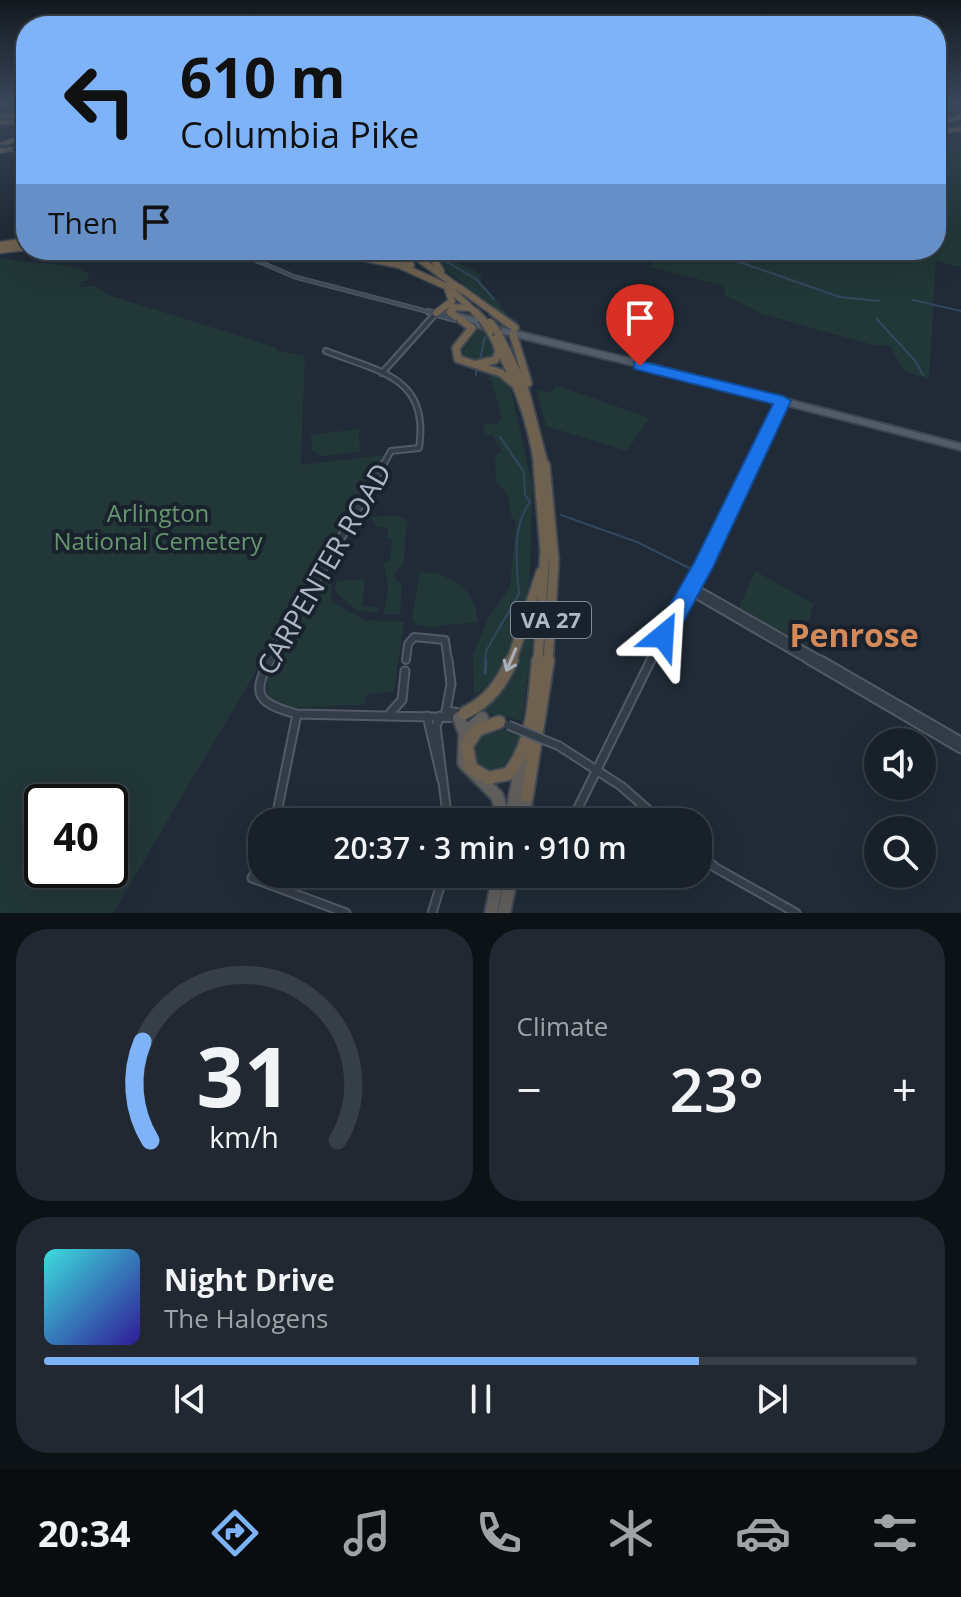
<!DOCTYPE html>
<html lang="en">
<head>
<meta charset="utf-8">
<style>
	body { margin:0; font-family:"Open Sans",sans-serif; background:#212831; color:#f1f3f6; height:100vh; display:flex; flex-direction:column; font-size:30px; white-space:nowrap }
	* { box-sizing:border-box; margin:0 }
	p { font-size:26px; color:#9fa3a8 }
	.icon { flex:none; width:44px; height:44px; fill:none; stroke:currentColor; stroke-width:2; stroke-linecap:round; stroke-linejoin:round }
	.map { position:relative; height:913px; overflow:hidden }
	.side { display:flex; flex-direction:column; gap:16px; padding:16px; background:#0d1217; flex:1 }
	.side>* { flex:none }
	.guide { position:absolute; left:16px; top:16px; width:930px; height:244px; border-radius:32px; box-shadow:0 8px 32px #0002,0 0 0 2px #363e46; background:#7fb3f8; color:#111; overflow:hidden }
	.buttons { position:absolute; left:864px; top:728px; display:grid; gap:16px }
	.buttons a { display:grid; place-items:center; width:72px; height:72px; border-radius:50%; background:#182029; box-shadow:0 8px 32px #0002,0 0 0 2px #363e46; font-size:40px }
	.speed { position:absolute; left:24px; top:784px; display:flex; gap:16px; font-size:40px; font-weight:700; text-align:center }
	.speed>* { display:grid; place-content:center; width:104px; height:104px; border-radius:50%; background:#182029; box-shadow:0 8px 32px #0002,0 0 0 2px #363e46; line-height:1 }
	.speed .limit { border:4px solid #111; border-radius:12px; background:#fff; color:#111 }
	.pin { position:absolute; display:grid; place-items:center; width:68px; height:68px; color:#fff; margin:-82px -34px; border-radius:50% 50% 50% 0; rotate:-45deg; box-shadow:0 0 8px #0007 }
	.pin .icon { rotate:45deg }
	.me { position:absolute; width:88px; margin:-44px; rotate:27deg; stroke-linejoin:round; filter:drop-shadow(0 0 6px #0008) }
	.turn { display:flex; align-items:center; gap:28px; height:168px; padding:0 32px; font-size:36px }
	.turn .icon { width:104px; height:104px; stroke-width:2.5 }
	.turn b { display:block; font-size:56px; line-height:68px }
	.then { display:flex; align-items:center; height:76px; padding:0 32px; background:#0003; gap:16px; font-size:30px }
	.big { font-size:60px; font-weight:600; line-height:1.1 }
	.side .widget { flex:1; display:flex; flex-direction:column; justify-content:center; gap:12px; min-width:0; padding:0 28px; border-radius:32px; background:#212831 }
	.side .dial { align-items:center; gap:0 }
	.dial svg { height:208px; overflow:visible; fill:none; stroke:#363e46; stroke-width:7; stroke-linecap:round; text-anchor:middle }
	.dial text { fill:#f1f3f6; stroke:none }
	.song { display:flex; align-items:center; gap:24px }
	.cover { width:96px; height:96px; border-radius:12px; background:linear-gradient(135deg,hsl(180 70% 55%),hsl(250 70% 35%)) }
	.played { height:8px; border-radius:4px; background:linear-gradient(90deg,#7fb3f8 75%,#363e46 75%) }
	.keys { display:flex; justify-content:space-around; direction:ltr }
	.heat { display:flex; justify-content:space-between; align-items:center; font-size:44px; direction:ltr }
	.side .tiles { flex:1; display:grid; gap:16px; grid-template-columns:1fr 1fr }
	.widget:last-child { grid-column:span 2 }
	.trip { position:absolute; left:248px; top:808px; width:464px; height:80px; border-radius:32px; background:#182029; box-shadow:0 8px 32px #0002,0 0 0 2px #363e46; font-weight:600; line-height:80px; text-align:center }
	.menu { display:flex; height:128px; justify-content:space-around; align-items:center; background:#0a0d10; color:#9fa3a8 }
	.menu .icon { width:56px; height:56px }
	.menu .selected { color:#7fb3f8 }
	.menu b { font-size:36px; color:#f1f3f6 }
	.map>svg:first-child { display:block }
</style>
</head>
<body>
<div class="map">
<svg width="961" height="913" viewBox="0 0 961 913">
	<rect width="100%" height="100%" fill="#202b37"/>
	<path fill="#223738" fill-rule="evenodd" d="M 936,144 L 961,146 L 961,267 L 936,261 L 929,379 L 904,371 L 890,346 L 873,345 L 762,314 L 724,294 L 725,286 L 650,267 L 663,250 L 936,250 Z
		M 441,250 L 448,250 L 442,255 L 481,274 L 481,283 L 511,318 L 518,321 L 513,324 L 440,265 L 438,254 Z
		M 0,258 C 26,265 67,260 88,273 L 89,280 L 83,281 L 78,288 L 94,286 L 111,296 L 275,347 L 278,351 L 305,356 L 301,465 L 384,455 L 113,913 L 0,913 ZM 42,802 L 110,802 L 110,870 L 42,870 Z
		M 479,329 L 484,330 L 496,355 C 485,362 466,367 462,351 Z
		M 495,374 L 508,382 L 512,395 L 533,488 L 529,590 L 498,677 L 474,696 L 473,655 L 489,617 L 510,587 L 516,520 L 511,518 L 508,495 L 496,482 L 495,456 L 502,451 L 492,435 L 485,436 L 483,425 L 496,424 L 502,418 L 491,380 L 486,378 Z
		M 556,385 L 649,418 L 627,451 L 546,426 L 536,389 L 551,393 Z
		M 359,429 L 360,452 L 321,456 L 312,451 L 311,435 Z
		M 399,516 L 411,523 L 407,524 L 403,565 L 394,573 L 396,581 L 402,583 L 400,614 L 384,614 L 388,588 L 384,564 L 390,560 L 392,539 L 387,539 L 388,528 L 377,527 L 371,518 L 363,524 L 356,522 L 360,517 Z
		M 755,571 L 814,604 L 808,624 L 811,647 L 738,610 Z
		M 420,572 C 449,572 478,590 477,622 L 429,627 L 417,625 L 412,618 Z
		M 324,578 L 331,582 L 331,601 L 364,620 L 404,622 L 394,692 L 367,694 L 364,705 L 291,707 L 269,698 L 266,680 Z
		M 365,579 L 362,606 L 379,607 L 378,613 L 356,610 L 335,591 L 337,581 Z
		M 538,594 L 522,721 L 478,710 L 489,705 L 499,693 Z
		M 494,727 L 520,734 L 514,761 L 506,771 L 482,773 L 472,762 L 471,739 Z"/>
	<g fill="none" stroke-linecap="round" stroke-linejoin="round">
		<path stroke="#33475f" stroke-width="2" d="M 936,166 L 949,175
			M 705,250 L 840,297 L 879,301
			M 447,262 L 476,279 L 494,299
			M 913,300 L 961,311
			M 877,319 L 916,362 L 923,375
			M 480,359 L 485,337
			M 476,370 L 476,375
			M 561,515 L 637,542 L 691,569
			M 485,662 L 486,651 L 519,594 C 517,567 511,527 530,502 L 525,495 L 524,472 L 500,437"/>
		<path stroke="#33475f" stroke-width="3" d="M 485,673 L 486,660"/>
		<g stroke="#515a66" stroke-width="5">
			<path id="tertiary-far3" d="M 954,102 L 961,103
				M 0,106 L 26,106
				M 936,123 L 947,117 L 937,102
				M 9,149 L 26,152"/>
		</g>
		<g stroke="#515a66" stroke-width="8">
			<path id="tertiary-far2" d="M 326,351 C 380,372 430,377 419,448 L 391,451 L 382,467
				M 382,373 L 436,313
				M 751,467 L 783,401"/>
		</g>
		<g stroke="#515a66" stroke-width="10">
			<path id="tertiary-far1" d="M 691,586 L 824,662
				M 688,590 L 812,662
				M 406,660 L 408,644 L 414,637 L 445,640 L 448,662
				M 269,662 L 383,465
				M 650,662 L 680,602 L 703,567 L 752,465"/>
		</g>
		<g stroke="#515a66" stroke-width="11">
			<path id="tertiary" d="M 270,660 C 249,697 261,704 297,714 L 477,718
				M 448,660 L 451,684 L 446,711 L 460,713
				M 809,660 L 961,749
				M 821,660 L 961,741
				M 390,713 L 402,700 L 405,671
				M 427,716 L 442,780
				M 440,716 L 436,726 L 448,822
				M 559,746 L 621,786 L 662,822
				M 529,807 L 533,822
				M 275,822 L 297,714
				M 571,822 L 651,660
				M 698,853 L 716,868 L 796,913
				M 262,859 L 252,878 L 346,913
				M 432,913 L 444,874"/>
		</g>
		<g stroke="#515a66" stroke-width="5">
			<path id="secondary-far1" d="M 91,250 L 114,258 L 159,250
				M 186,250 L 241,254 L 295,277 L 437,314
				M 155,252 L 189,252"/>
		</g>
		<g stroke="#515a66" stroke-width="8">
			<path id="secondary" d="M 429,312 L 455,319"/>
		</g>
		<g stroke="#3d4651" stroke-width="10">
			<path id="primary" d="M 455,316 L 486,323
				M 479,325 L 640,364
				M 638,364 L 961,447"/>
		</g>
		<g stroke="#3e4752" stroke-width="16">
			<path id="trunk" d="M 459,718 L 465,733
				M 482,718 L 465,733 L 464,763 L 497,796 L 505,822
				M 510,822 L 523,756
				M 522,822 L 527,796
				M 491,913 L 499,874
				M 504,913 L 512,874"/>
		</g>
		<g stroke="#3e4752" stroke-width="6">
			<path id="motorway-far4" d="M 0,116 L 26,115
				M 0,122 L 26,123
				M 936,126 L 961,116
				M 936,132 L 961,129
				M 0,145 L 26,136
				M 0,151 L 10,149"/>
		</g>
		<g stroke="#3e4752" stroke-width="9">
			<path id="motorway-far3" d="M 0,245 L 26,241
				M 1,250 L 26,247
				M 326,250 L 399,265 L 450,288
				M 354,250 L 381,250
				M 388,250 L 411,265
				M 407,250 L 463,291
				M 438,250 L 435,262 L 441,271
				M 447,286 L 477,314
				M 460,288 L 496,314
				M 436,313 L 452,301 L 448,290
				M 453,314 L 452,307 L 470,308"/>
		</g>
		<g stroke="#3e4752" stroke-width="11">
			<path id="motorway-far2" d="M 450,312 L 455,316
				M 475,312 L 482,319
				M 493,312 L 515,328
				M 461,320 L 472,328 L 456,348 L 458,359 L 501,373 L 513,383
				M 490,331 C 513,374 532,418 538,467
				M 498,333 L 524,386 L 545,467
				M 513,334 L 528,383
				M 477,364 L 495,360 L 499,352 L 497,346"/>
		</g>
		<g stroke="#3e4752" stroke-width="13">
			<path id="motorway-far1" d="M 545,465 L 554,560 L 548,662
				M 511,662 L 541,572
				M 538,662 L 545,551 L 538,465"/>
		</g>
		<g stroke="#3e4752" stroke-width="16">
			<path id="motorway" d="M 465,713 C 489,701 501,684 512,660
				M 499,722 L 477,730 L 467,746 L 471,768 L 488,778 L 508,774 C 534,743 534,699 538,660
				M 527,796 L 548,660"/>
		</g>
		<use href="#tertiary-far3" stroke="#333d48" stroke-width="3"/>
		<use href="#tertiary-far2" stroke="#333d48" stroke-width="4"/>
		<use href="#tertiary-far1" stroke="#333d48" stroke-width="6"/>
		<use href="#tertiary" stroke="#333d48" stroke-width="7"/>
		<use href="#secondary-far1" stroke="#414c5b" stroke-width="3"/>
		<use href="#secondary" stroke="#414c5b" stroke-width="4"/>
		<use href="#primary" stroke="#515c68" stroke-width="6"/>
		<use href="#trunk" stroke="#605e5c" stroke-width="12"/>
		<use href="#motorway-far4" stroke="#6e6150" stroke-width="4"/>
		<use href="#motorway-far3" stroke="#6e6150" stroke-width="6"/>
		<use href="#motorway-far2" stroke="#6e6150" stroke-width="7"/>
		<use href="#motorway-far1" stroke="#6e6150" stroke-width="9"/>
		<use href="#motorway" stroke="#6e6150" stroke-width="12"/>
		<g stroke="#515a66" stroke-width="5" stroke-linecap="butt">
			<path id="tertiary-bridge-far1" d="M 0,146 L 7,147"/>
		</g>
		<g stroke="#515a66" stroke-width="11" stroke-linecap="butt">
			<path id="tertiary-bridge" d="M 508,725 L 559,746"/>
		</g>
		<g stroke="#3e4752" stroke-width="11" stroke-linecap="butt">
			<path id="motorway-bridge" d="M 482,319 L 490,331
				M 490,322 L 498,333"/>
		</g>
		<use href="#tertiary-bridge-far1" stroke="#333d48" stroke-width="3"/>
		<use href="#tertiary-bridge" stroke="#333d48" stroke-width="7"/>
		<use href="#motorway-bridge" stroke="#6e6150" stroke-width="7"/>
	</g>
	<defs><path id="oneway-shaft" d="M-6 0H5M1.5-3L5.5 0L1.5 3" fill="none" stroke-width="1.6" stroke-linecap="round" stroke-linejoin="round" transform="scale(2)"/></defs>
	<use stroke="#a7aeb9" href="#oneway-shaft" transform="translate(511 660) rotate(113)"/>
	<linearGradient id="sky" x2="0" y2="1"><stop stop-color="#12181e"/><stop offset="0.44" stop-color="#3c4a5e"/><stop offset="1" stop-color="#3c4a5e" stop-opacity="0"/></linearGradient>
	<rect width="961" height="230" fill="url(#sky)"/>
	<path fill="#1a73e8" stroke="#114b97" stroke-width="2" d="M 640,361 L 783,396 L 791,401 L 713,567 L 672,643 L 663,646 L 655,643 L 652,636 L 695,561 L 773,404 L 634,369 L 634,362 Z"/>
	<g text-anchor="middle" stroke-width="8" stroke-linejoin="round" paint-order="stroke">
		<rect fill="#19222c" stroke="#818a97" stroke-width="2" x="511" y="602" width="80" height="36" rx="6"/>
		<g font-size="22" font-weight="bold" fill="#adb7c5">
			<text x="551" y="628">VA 27</text>
		</g>
		<g font-size="24" fill="#65956e" stroke="#19222c">
			<text x="158" y="522">Arlington<tspan x="158" dy="28">National Cemetery</tspan></text>
		</g>
		<g font-size="28" fill="#adb7c5" stroke="#19222c">
			<text transform="translate(324 569) rotate(-60)" y="10">CARPENTER ROAD</text>
		</g>
		<g font-size="32" font-weight="bold" fill="#d48959" stroke="#19222c">
			<text x="854" y="647">Penrose</text>
		</g>
	</g>
</svg>
<div class="buttons">
<a><svg class="icon" aria-label="sound" viewBox="0 0 24 24"><path d="M4 9h4l5-4v14l-5-4H4zM17 9q2 3 0 6"/></svg></a>
<a><svg class="icon" aria-label="search" viewBox="0 0 24 24"><circle cx="10" cy="10" r="6"/><path d="M15 15l6 6"/></svg></a>
</div>
<div class="speed"><div class="limit">40</div></div>
<div class="pin" style="left:640px;top:366px;background:#d93025"><svg class="icon" aria-label="arrive" viewBox="0 0 24 24"><path d="M6 21V4h12l-3 4 3 4H6"/></svg></div>
<svg class="me" style="left:663px;top:636px" viewBox="-20 -20 40 40"><path d="M0-17L14 15 0 8-14 15z" fill="#1a73e8" stroke="#fff" stroke-width="4"/></svg>
<div class="trip">20:37 · 3 min · 910 m</div>
<div class="guide">
<div class="turn"><svg class="icon" aria-label="left" viewBox="0 0 24 24"><path d="M17 20v-9H6M10 6l-5 5 5 5"/></svg><div><b>610 m</b>Columbia Pike</div></div>
<div class="then">Then<svg class="icon" aria-label="arrive" viewBox="0 0 24 24"><path d="M6 21V4h12l-3 4 3 4H6"/></svg></div>
</div>
</div>
<section class="side">
<div class="tiles">
<div class="widget dial"><svg viewBox="0 0 100 80">
<path d="M14 69A42 42 0 1 1 86 69"/>
<path d="M14 69A42 42 0 0 1 11 31" stroke="#7fb3f8"/>
<text x="50" y="56" font-size="32" font-weight="700">31</text>
<text x="50" y="72" font-size="11">km/h</text>
</svg></div>
<div class="widget"><p>Climate</p>
<div class="heat"><a>−</a><b class="big">23°</b><a>+</a></div>
</div>
<div class="widget">
<div class="song"><i class="cover"></i><div><b>Night Drive</b><p>The Halogens</p></div></div>
<div class="played"></div>
<div class="keys"><svg class="icon" aria-label="previous" viewBox="0 0 24 24"><path d="M18 5L8 12l10 7zM5 5v14"/></svg><svg class="icon" aria-label="pause" viewBox="0 0 24 24"><path d="M8 5v14M16 5v14"/></svg><svg class="icon" aria-label="next" viewBox="0 0 24 24"><path d="M6 5l10 7-10 7zM19 5v14"/></svg></div>
</div>
</div>
</section>
<nav class="menu">
<b>20:34</b>
<svg class="icon selected" aria-label="directions" viewBox="0 0 24 24"><path d="M12 3l9 9-9 9-9-9zM9 14v-3h6M13 9l2 2-2 2"/></svg>
<svg class="icon" aria-label="music" viewBox="0 0 24 24"><path d="M9 18V5l10-2v13"/><circle cx="6" cy="18" r="3"/><circle cx="16" cy="16" r="3"/></svg>
<svg class="icon" aria-label="phone" viewBox="0 0 24 24"><path d="M5 4h4l2 5-3 2q2 4 5 5l2-3 5 2v4C11 20 4 13 5 4z"/></svg>
<svg class="icon" aria-label="climate" viewBox="0 0 24 24"><path d="M12 3v18M4 7l16 10M4 17L20 7"/></svg>
<svg class="icon" aria-label="car" viewBox="0 0 24 24"><path d="M5 17H2v-5l4-1 3-4h7l3 4 3 1v5h-3M9 17h6M6 11h13"/><circle cx="7" cy="17" r="2"/><circle cx="17" cy="17" r="2"/></svg>
<svg class="icon" aria-label="filters" viewBox="0 0 24 24"><path d="M4 7h16M4 17h16"/><circle cx="9" cy="7" r="2"/><circle cx="15" cy="17" r="2"/></svg>
</nav>
</body>
</html>
